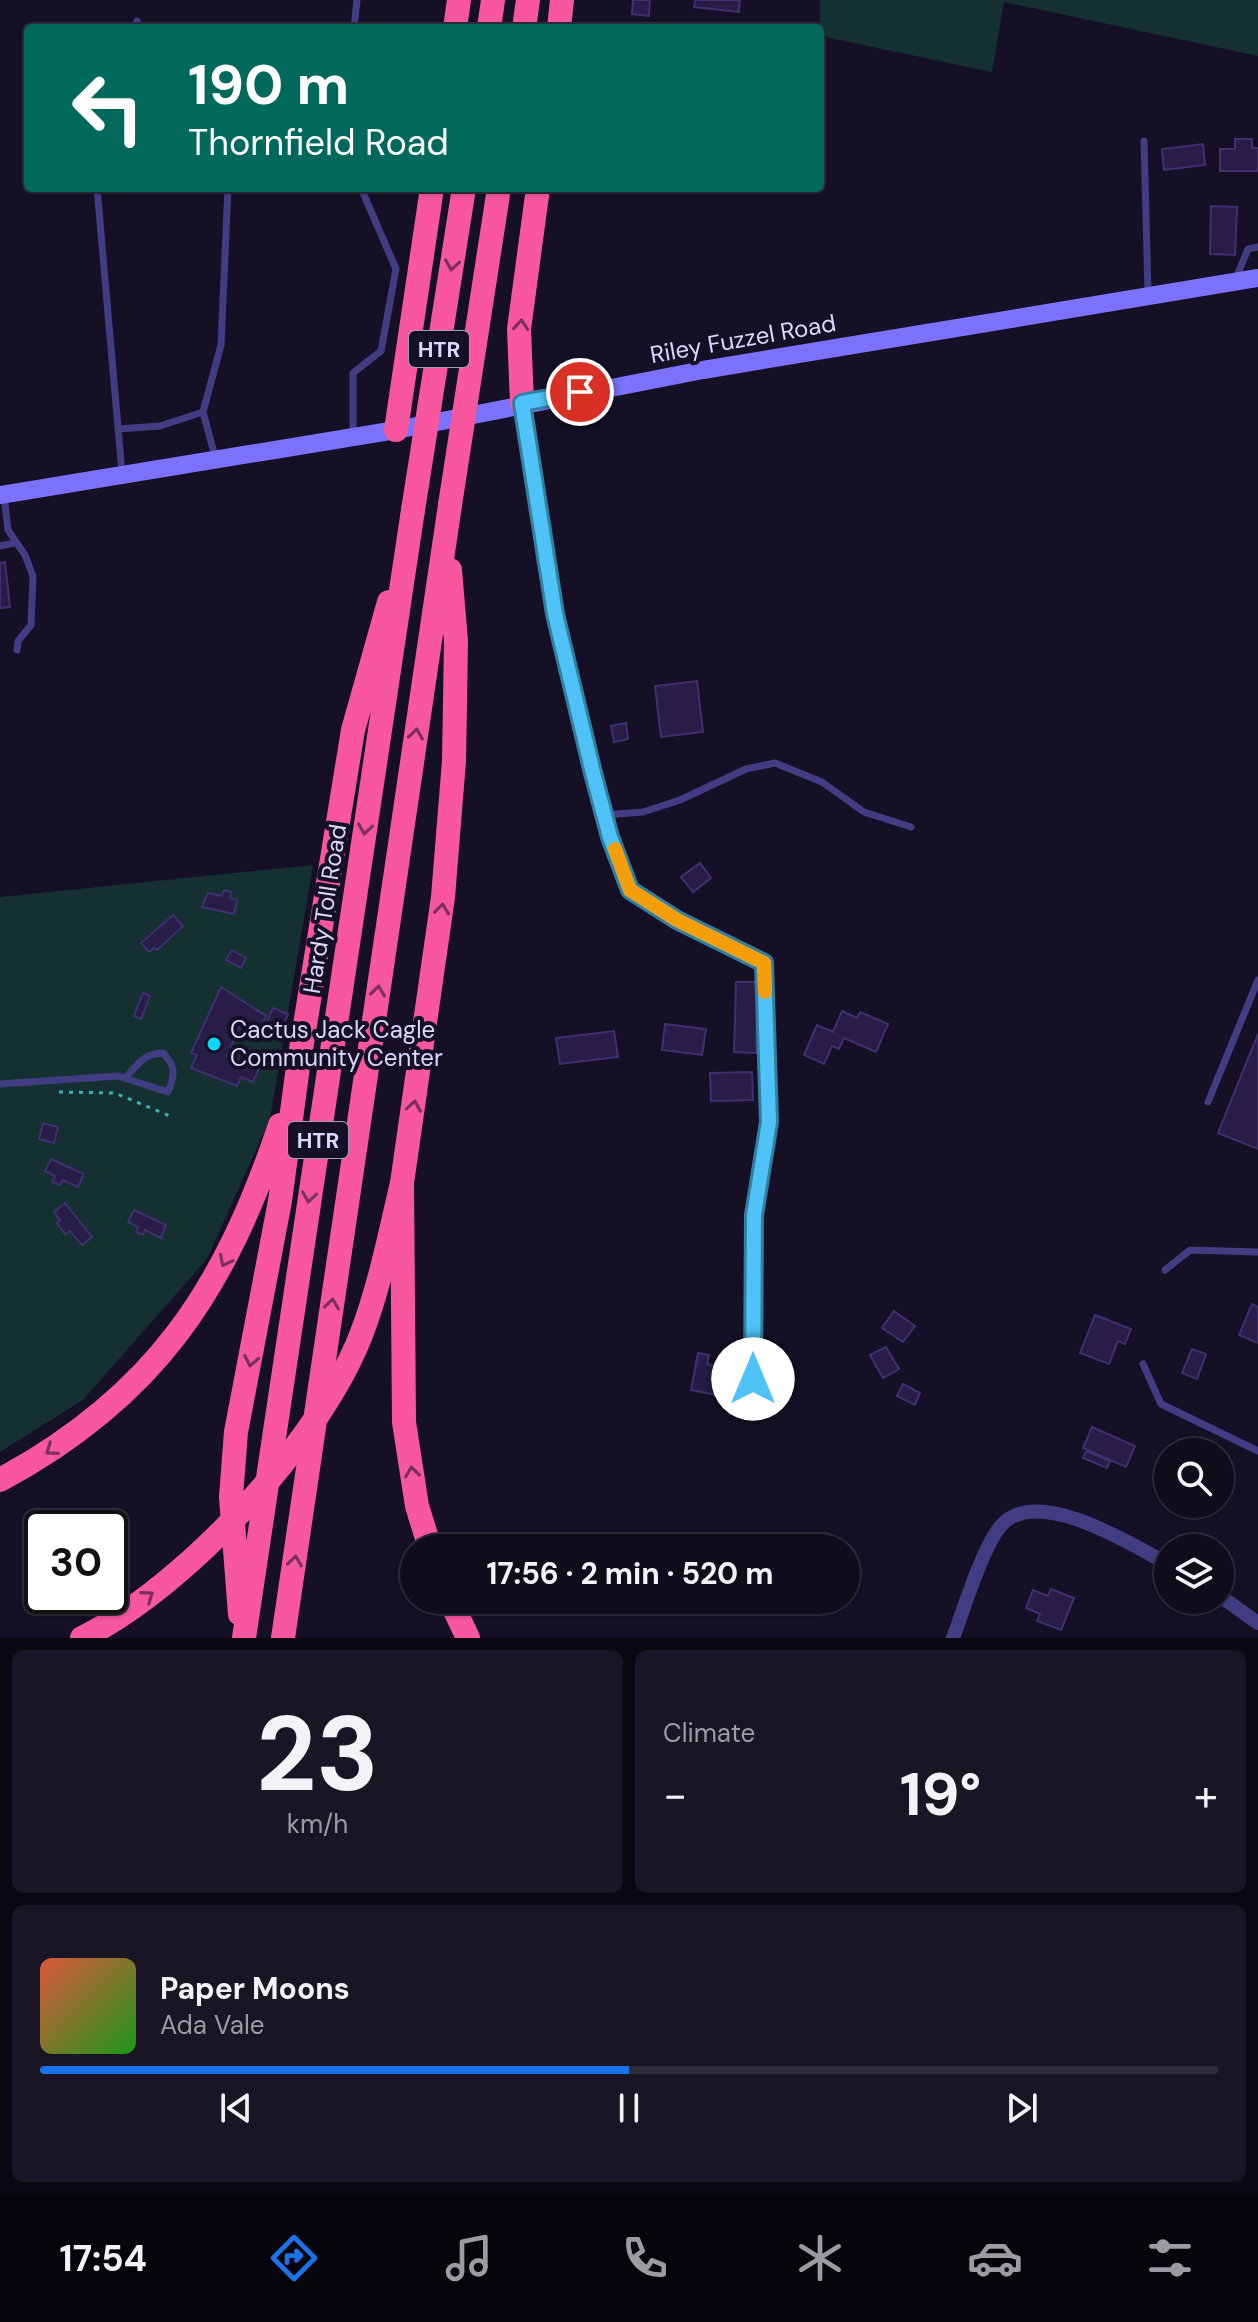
<!DOCTYPE html>
<html lang="en">
<head>
<meta charset="utf-8">
<style>
	body { margin:0; font-family:"DM Sans",sans-serif; background:#191525; color:#f1f3f6; height:100vh; display:flex; flex-direction:column; font-size:30px; white-space:nowrap }
	* { box-sizing:border-box; margin:0 }
	p { font-size:26px; color:#9c9ba3 }
	.icon { flex:none; width:44px; height:44px; fill:none; stroke:currentColor; stroke-width:2; stroke-linecap:round; stroke-linejoin:round }
	.map { position:relative; height:1638px; overflow:hidden }
	.drawer { display:flex; flex-direction:column; gap:12px; padding:12px; background:#09070f; flex:1 }
	.drawer>* { flex:none }
	.top-card { position:absolute; left:24px; top:24px; width:800px; height:168px; border-radius:8px; box-shadow:0 2px 6px #0004,0 0 0 2px #302c3b; background:#00695c; color:#fff; overflow:hidden }
	.buttons { position:absolute; left:1154px; top:1438px; display:grid; gap:16px }
	.buttons a { display:grid; place-items:center; width:80px; height:80px; border-radius:50%; background:#100c1c; box-shadow:0 2px 6px #0004,0 0 0 2px #302c3b; font-size:40px }
	.speed { position:absolute; left:24px; top:1510px; display:flex; gap:16px; font-size:40px; font-weight:700; text-align:center }
	.speed>* { display:grid; place-content:center; width:104px; height:104px; border-radius:50%; background:#100c1c; box-shadow:0 2px 6px #0004,0 0 0 2px #302c3b; line-height:1 }
	.speed .limit { border:4px solid #111; border-radius:12px; background:#fff; color:#111 }
	.pin { position:absolute; display:grid; place-items:center; width:68px; height:68px; color:#fff; margin:-34px; border:4px solid #fff; border-radius:50%; box-shadow:0 2px 8px #0007 }
	.me { position:absolute; width:88px; margin:-44px; rotate:0deg; stroke-linejoin:round; filter:drop-shadow(0 0 6px #0008) }
	.turn { display:flex; align-items:center; gap:28px; height:168px; padding:0 32px; font-size:36px }
	.turn .icon { width:104px; height:104px; stroke-width:2.5 }
	.turn b { display:block; font-size:56px; line-height:68px }
	.big { font-size:60px; font-weight:700; line-height:1.1 }
	.drawer .tile { flex:1; display:flex; flex-direction:column; justify-content:center; gap:12px; min-width:0; padding:0 28px; border-radius:12px; background:#191525 }
	.drawer .dial { align-items:center; gap:0 }
	.dial b { font-size:104px; line-height:1 }
	.song { display:flex; align-items:center; gap:24px }
	.cover { width:96px; height:96px; border-radius:12px; background:linear-gradient(135deg,hsl(10 70% 55%),hsl(120 70% 35%)) }
	.played { height:8px; border-radius:4px; background:linear-gradient(90deg,#1a73e8 50%,#302c3b 50%) }
	.keys { display:flex; justify-content:space-around; direction:ltr }
	.heat { display:flex; justify-content:space-between; align-items:center; font-size:44px; direction:ltr }
	.drawer .tiles { flex:1; display:grid; gap:12px; grid-template-columns:1fr 1fr }
	.tile:last-child { grid-column:span 2 }
	.trip { position:absolute; left:400px; top:1534px; width:460px; height:80px; border-radius:40px; background:#100c1c; box-shadow:0 2px 6px #0004,0 0 0 2px #302c3b; font-weight:700; line-height:80px; text-align:center }
	.tabs { display:flex; height:128px; justify-content:space-around; align-items:center; background:#06050b; color:#9c9ba3 }
	.tabs .icon { width:56px; height:56px }
	.tabs .active { color:#1a73e8 }
	.tabs b { font-size:36px; color:#f1f3f6 }
	.map>svg:first-child { display:block }
</style>
</head>
<body>
<div class="map">
<svg width="1258" height="1638" viewBox="0 0 1258 1638">
	<rect width="100%" height="100%" fill="#151026"/>
	<path fill="#143030" d="M 820,0 L 1258,0 L 1258,56 L 1004,2 L 992,72 L 820,36 Z
		M 313,865 L 270,1119 L 207,1259 L 83,1400 L 0,1452 L 0,897 Z"/>
	<path fill="#271d47" stroke="#3f3072" stroke-width="2" d="M 633,0 L 650,0 L 649,16 L 632,14 Z
		M 695,0 L 740,0 L 739,12 L 694,7 Z
		M 1235,139 L 1252,139 L 1252,148 L 1258,148 L 1258,171 L 1220,171 L 1220,149 L 1235,149 Z
		M 1203,144 L 1205,165 L 1164,170 L 1162,149 Z
		M 1211,206 L 1237,207 L 1235,255 L 1210,254 Z
		M 5,562 L 10,607 L 0,608 L 0,563 Z
		M 697,681 L 703,732 L 661,737 L 655,686 Z
		M 626,723 L 628,739 L 614,742 L 611,726 Z
		M 700,863 L 711,878 L 693,892 L 681,877 Z
		M 224,890 L 231,892 L 230,898 L 237,900 L 234,914 L 202,907 L 208,893 L 222,896 Z
		M 173,915 L 183,926 L 157,950 L 154,948 L 149,952 L 141,943 Z
		M 232,950 L 246,958 L 241,968 L 226,960 Z
		M 736,982 L 758,982 L 756,1053 L 734,1052 Z
		M 221,987 L 266,1016 L 258,1034 L 239,1027 L 227,1056 L 259,1068 L 253,1082 L 241,1077 L 237,1086 L 191,1068 L 197,1055 L 191,1053 Z
		M 143,993 L 150,996 L 141,1019 L 134,1016 Z
		M 273,1008 L 288,1014 L 283,1028 L 267,1022 Z
		M 842,1011 L 857,1018 L 860,1012 L 888,1024 L 876,1052 L 844,1038 L 839,1049 L 832,1046 L 824,1064 L 804,1055 L 817,1025 L 833,1032 Z
		M 665,1024 L 706,1029 L 702,1055 L 662,1050 Z
		M 614,1031 L 618,1057 L 560,1064 L 556,1038 Z
		M 1258,1034 L 1258,1149 L 1218,1133 Z
		M 752,1072 L 753,1100 L 711,1101 L 710,1073 Z
		M 43,1123 L 58,1127 L 54,1143 L 39,1139 Z
		M 51,1159 L 84,1174 L 78,1187 L 63,1180 L 60,1185 L 52,1182 L 55,1176 L 45,1171 Z
		M 65,1203 L 92,1237 L 82,1245 L 70,1231 L 65,1234 L 57,1223 L 60,1220 L 54,1212 Z
		M 134,1210 L 166,1225 L 161,1238 L 145,1230 L 143,1235 L 136,1232 L 138,1227 L 128,1222 Z
		M 1252,1304 L 1258,1307 L 1258,1343 L 1239,1335 Z
		M 894,1311 L 915,1326 L 903,1342 L 882,1328 Z
		M 1095,1315 L 1131,1329 L 1125,1344 L 1118,1341 L 1109,1364 L 1080,1353 Z
		M 886,1347 L 899,1369 L 883,1378 L 870,1355 Z
		M 1192,1349 L 1206,1354 L 1197,1379 L 1182,1373 Z
		M 698,1353 L 709,1355 L 707,1364 L 714,1366 L 711,1380 L 725,1382 L 722,1396 L 691,1390 Z
		M 903,1384 L 920,1393 L 915,1405 L 897,1396 Z
		M 1092,1427 L 1135,1446 L 1126,1467 L 1083,1448 Z
		M 1086,1451 L 1110,1461 L 1107,1468 L 1083,1458 Z
		M 1051,1589 L 1074,1598 L 1061,1630 L 1037,1621 L 1040,1614 L 1026,1608 L 1033,1590 L 1048,1596 Z"/>
	<g fill="none" stroke-linecap="round" stroke-linejoin="round">
		<path stroke="#35b4b0" stroke-width="3" stroke-dasharray="4 6" stroke-linecap="butt" d="M 59,1092 L 115,1093 L 170,1116"/>
		<path stroke="#423d83" stroke-width="7" d="M 133,28 L 137,21
			M 354,28 L 357,0
			M 1144,141 L 1148,293
			M 97,188 L 122,473
			M 1236,278 L 1248,249 L 1258,247
			M 118,429 L 160,426 L 203,412
			M 353,434 L 353,373 L 381,351 L 396,269 L 361,188
			M 215,457 L 203,412 L 221,345 L 228,188
			M 4,496 L 8,530 L 25,555 L 33,576 L 31,625 L 18,641 L 17,650
			M 0,546 L 14,543
			M 604,815 L 643,812 L 680,800 L 746,769 L 775,763 L 822,782 L 864,812 L 911,827
			M 0,1084 L 118,1076 L 168,1092 C 175,1075 176,1066 163,1053 C 142,1054 139,1064 125,1078
			M 1208,1102 L 1258,980
			M 1165,1270 L 1190,1250 L 1258,1252
			M 1143,1364 L 1161,1404 L 1258,1451"/>
		<path stroke="#423d83" stroke-width="14" d="M 522,403 C 543,538 564,672 601,803 C 606,823 619,876 630,890 C 648,911 736,949 764,963 L 769,1122 L 754,1215 L 753,1379
			M 1220,1596 L 1258,1623
			M 953,1638 C 963,1612 986,1534 1007,1520 C 1047,1491 1131,1544 1168,1564"/>
		<path stroke="#7a72fa" stroke-width="18" d="M 0,495 L 396,430 L 703,370 L 1258,278"/>
		<path stroke="#f857a0" stroke-width="24" d="M 455,28 L 459,0
			M 489,28 L 493,0
			M 524,28 L 528,0
			M 559,28 L 562,0
			M 522,403 L 519,329 L 538,188
			M 396,430 L 432,188
			M 0,1480 C 156,1396 225,1289 280,1125
			M 430,1548 L 417,1506 L 404,1422 L 402,1183 L 443,897 L 454,761 L 456,641 L 450,570
			M 450,1600 L 468,1638
			M 240,1614 L 231,1497 L 236,1432 L 280,1201 L 297,1074 L 353,730 L 389,602
			M 244,1638 L 413,510
			M 283,1638 L 450,505"/>
		<path stroke="#f857a0" stroke-width="24" d="M 450,505 L 499,188
			M 413,510 L 464,188
			M 82,1638 C 185,1587 319,1443 361,1335 C 380,1286 390,1233 402,1183"/>
	</g>
	<defs><path id="oneway-chevron" d="M-2-3.5L2.5 0L-2 3.5" fill="none" stroke-width="1.6" stroke-linecap="round" stroke-linejoin="round" transform="scale(2)"/></defs>
	<g stroke="#7b305d">
		<use href="#oneway-chevron" transform="translate(452 265) rotate(99)"/>
		<use href="#oneway-chevron" transform="translate(521 325) rotate(-86)"/>
		<use href="#oneway-chevron" transform="translate(416 734) rotate(-82)"/>
		<use href="#oneway-chevron" transform="translate(365 829) rotate(99)"/>
		<use href="#oneway-chevron" transform="translate(442 909) rotate(-83)"/>
		<use href="#oneway-chevron" transform="translate(378 991) rotate(-82)"/>
		<use href="#oneway-chevron" transform="translate(414 1106) rotate(-81)"/>
		<use href="#oneway-chevron" transform="translate(309 1197) rotate(99)"/>
		<use href="#oneway-chevron" transform="translate(225 1261) rotate(117)"/>
		<use href="#oneway-chevron" transform="translate(332 1304) rotate(-82)"/>
		<use href="#oneway-chevron" transform="translate(251 1361) rotate(101)"/>
		<use href="#oneway-chevron" transform="translate(51 1450) rotate(145)"/>
		<use href="#oneway-chevron" transform="translate(412 1472) rotate(-98)"/>
		<use href="#oneway-chevron" transform="translate(295 1561) rotate(-82)"/>
		<use href="#oneway-chevron" transform="translate(148 1596) rotate(-35)"/>
	</g>
	<g fill="none" stroke-linecap="round" stroke-linejoin="round">
		<g stroke="#337fa1" stroke-width="20">
			<path id="route" d="M 580,392 L 522,403 L 555,614 L 593,773 L 610,837 L 630,890 L 677,920 L 764,963 L 769,1122 L 754,1215 L 753,1379"/>
		</g>
		<use href="#route" stroke="#4fc3f7" stroke-width="14"/>
		<path stroke="#f59e0b" stroke-width="14" d="M 615,849 L 630,890 L 677,920 L 764,963 L 765,992"/>
	</g>
	<circle fill="#0bd7f6" stroke="#151026" stroke-width="3" cx="214" cy="1044" r="8"/>
	<g text-anchor="middle" stroke-width="8" stroke-linejoin="round" paint-order="stroke">
		<g fill="#151026" stroke="#a19bbc" stroke-width="2">
			<rect x="409" y="331" width="60" height="36" rx="6"/>
			<rect x="288" y="1122" width="60" height="36" rx="6"/>
		</g>
		<g font-size="22" font-weight="bold" fill="#ddd7fd">
			<text x="439" y="357">HTR</text>
			<text x="318" y="1148">HTR</text>
		</g>
		<g font-size="24" fill="#ddd7fd" stroke="#151026">
			<text transform="translate(743 339) rotate(-10)" y="8">Riley Fuzzel Road</text>
			<text transform="translate(325 909) rotate(-81)" y="8">Hardy Toll Road</text>
		</g>
		<g font-size="24" fill="#ddd7fd" stroke="#151026" text-anchor="start">
			<text x="230" y="1038">Cactus Jack Cagle<tspan x="230" dy="28">Community Center</tspan></text>
		</g>
	</g>
</svg>
<div class="buttons">
<a><svg class="icon" aria-label="search" viewBox="0 0 24 24"><circle cx="10" cy="10" r="6"/><path d="M15 15l6 6"/></svg></a>
<a><svg class="icon" aria-label="layers" viewBox="0 0 24 24"><path d="M12 4l9 5-9 5-9-5zM3 14l9 5 9-5"/></svg></a>
</div>
<div class="speed"><div class="limit">30</div></div>
<div class="pin" style="left:580px;top:392px;background:#d93025"><svg class="icon" aria-label="arrive" viewBox="0 0 24 24"><path d="M6 21V4h12l-3 4 3 4H6"/></svg></div>
<svg class="me" style="left:753px;top:1379px" viewBox="-20 -20 40 40"><circle r="19" fill="#fff"/><path d="M0-13L10 11 0 6-10 11z" fill="#4fc3f7"/></svg>
<div class="trip">17:56 · 2 min · 520 m</div>
<div class="top-card">
<div class="turn"><svg class="icon" aria-label="left" viewBox="0 0 24 24"><path d="M17 20v-9H6M10 6l-5 5 5 5"/></svg><div><b>190 m</b>Thornfield Road</div></div>
</div>
</div>
<section class="drawer">
<div class="tiles">
<div class="tile dial"><b>23</b><p>km/h</p></div>
<div class="tile"><p>Climate</p>
<div class="heat"><a>−</a><b class="big">19°</b><a>+</a></div>
</div>
<div class="tile">
<div class="song"><i class="cover"></i><div><b>Paper Moons</b><p>Ada Vale</p></div></div>
<div class="played"></div>
<div class="keys"><svg class="icon" aria-label="previous" viewBox="0 0 24 24"><path d="M18 5L8 12l10 7zM5 5v14"/></svg><svg class="icon" aria-label="pause" viewBox="0 0 24 24"><path d="M8 5v14M16 5v14"/></svg><svg class="icon" aria-label="next" viewBox="0 0 24 24"><path d="M6 5l10 7-10 7zM19 5v14"/></svg></div>
</div>
</div>
</section>
<nav class="tabs">
<b>17:54</b>
<svg class="icon active" aria-label="directions" viewBox="0 0 24 24"><path d="M12 3l9 9-9 9-9-9zM9 14v-3h6M13 9l2 2-2 2"/></svg>
<svg class="icon" aria-label="music" viewBox="0 0 24 24"><path d="M9 18V5l10-2v13"/><circle cx="6" cy="18" r="3"/><circle cx="16" cy="16" r="3"/></svg>
<svg class="icon" aria-label="phone" viewBox="0 0 24 24"><path d="M5 4h4l2 5-3 2q2 4 5 5l2-3 5 2v4C11 20 4 13 5 4z"/></svg>
<svg class="icon" aria-label="climate" viewBox="0 0 24 24"><path d="M12 3v18M4 7l16 10M4 17L20 7"/></svg>
<svg class="icon" aria-label="car" viewBox="0 0 24 24"><path d="M5 17H2v-5l4-1 3-4h7l3 4 3 1v5h-3M9 17h6M6 11h13"/><circle cx="7" cy="17" r="2"/><circle cx="17" cy="17" r="2"/></svg>
<svg class="icon" aria-label="filters" viewBox="0 0 24 24"><path d="M4 7h16M4 17h16"/><circle cx="9" cy="7" r="2"/><circle cx="15" cy="17" r="2"/></svg>
</nav>
</body>
</html>
